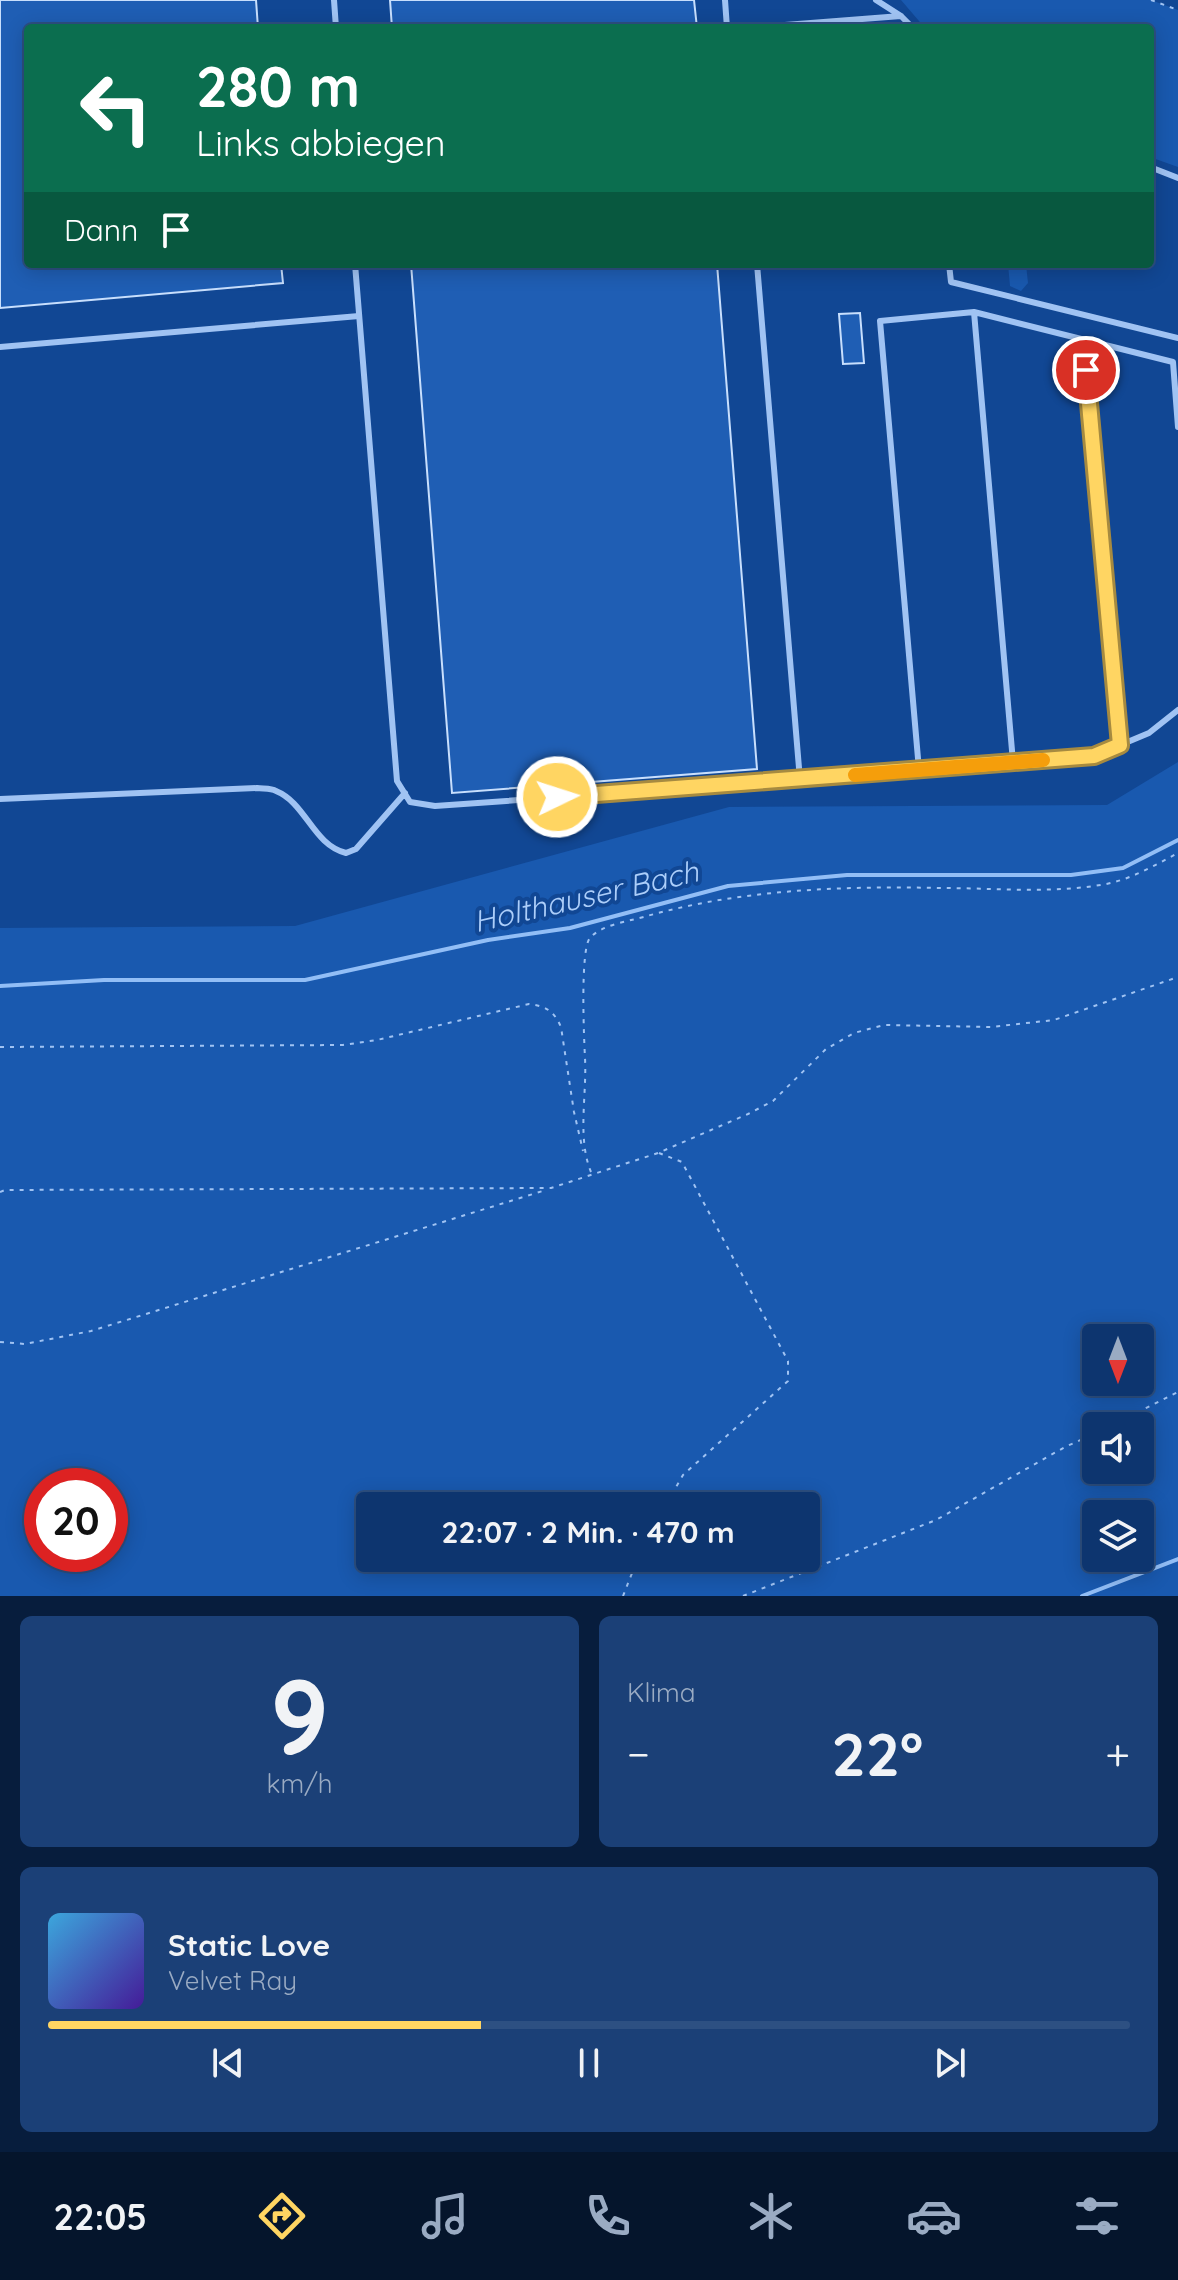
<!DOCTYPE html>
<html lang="de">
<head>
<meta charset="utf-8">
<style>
	body { margin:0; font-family:Quicksand,sans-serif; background:#1b4077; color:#f1f3f6; height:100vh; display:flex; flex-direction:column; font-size:30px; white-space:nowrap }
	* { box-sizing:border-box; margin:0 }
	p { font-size:26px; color:#9aabc3 }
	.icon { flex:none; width:44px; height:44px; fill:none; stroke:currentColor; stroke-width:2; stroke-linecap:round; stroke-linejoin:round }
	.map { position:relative; height:1596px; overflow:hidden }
	.sheet { display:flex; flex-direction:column; gap:20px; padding:20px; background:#071d3d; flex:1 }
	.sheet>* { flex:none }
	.banner { position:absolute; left:24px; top:24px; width:1130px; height:244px; border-radius:8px; box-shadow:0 4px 20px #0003,0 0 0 2px #2d5082; background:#0b6e4f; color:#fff; overflow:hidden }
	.needle { width:52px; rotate:180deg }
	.buttons { position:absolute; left:1082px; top:1324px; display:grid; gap:16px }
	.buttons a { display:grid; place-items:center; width:72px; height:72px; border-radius:8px; background:#0d356f; box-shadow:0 4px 20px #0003,0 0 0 2px #2d5082; font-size:40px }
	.speed { position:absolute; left:24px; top:1468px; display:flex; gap:16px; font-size:40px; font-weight:700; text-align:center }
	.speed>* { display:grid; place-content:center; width:104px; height:104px; border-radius:50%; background:#0d356f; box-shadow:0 4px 20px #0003,0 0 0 2px #2d5082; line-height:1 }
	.speed .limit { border:12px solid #d22; background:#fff; color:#111 }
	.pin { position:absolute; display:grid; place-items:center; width:68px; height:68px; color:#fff; margin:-34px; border:4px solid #fff; border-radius:50%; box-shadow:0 2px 8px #0007 }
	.me { position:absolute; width:88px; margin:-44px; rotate:86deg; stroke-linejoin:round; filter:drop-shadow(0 0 6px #0008) }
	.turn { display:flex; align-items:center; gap:28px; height:168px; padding:0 40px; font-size:36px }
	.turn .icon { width:104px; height:104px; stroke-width:2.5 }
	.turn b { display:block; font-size:56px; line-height:68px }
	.then { display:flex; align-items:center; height:76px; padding:0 40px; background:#0003; gap:16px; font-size:30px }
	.big { font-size:60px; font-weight:800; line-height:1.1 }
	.sheet .tile { flex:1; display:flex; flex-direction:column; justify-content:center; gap:12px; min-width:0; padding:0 28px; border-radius:12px; background:#1b4077 }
	.sheet .dial { align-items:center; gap:0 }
	.dial b { font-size:104px; line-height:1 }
	.song { display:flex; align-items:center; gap:24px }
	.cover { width:96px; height:96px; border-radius:12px; background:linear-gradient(135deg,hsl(200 70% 55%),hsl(260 70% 35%)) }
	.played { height:8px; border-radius:4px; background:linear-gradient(90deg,#ffd562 40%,#2d5082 40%) }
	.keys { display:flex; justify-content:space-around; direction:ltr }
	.heat { display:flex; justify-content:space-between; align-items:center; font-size:44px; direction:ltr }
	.sheet .tiles { flex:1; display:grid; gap:20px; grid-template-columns:1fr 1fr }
	.tile:last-child { grid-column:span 2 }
	.trip { position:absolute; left:356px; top:1492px; width:464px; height:80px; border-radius:8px; background:#0d356f; box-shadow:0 4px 20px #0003,0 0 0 2px #2d5082; font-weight:800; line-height:80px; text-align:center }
	.menu { display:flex; height:128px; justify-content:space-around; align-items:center; background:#05152c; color:#9aabc3 }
	.menu .icon { width:56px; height:56px }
	.menu .active { color:#ffd562 }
	.menu b { font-size:36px; color:#f1f3f6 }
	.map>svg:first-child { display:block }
</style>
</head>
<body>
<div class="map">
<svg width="1178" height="1596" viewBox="0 0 1178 1596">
	<rect width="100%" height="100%" fill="#114794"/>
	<path fill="#1959af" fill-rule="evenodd" d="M 901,0 L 1151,0 L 1178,10 L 1178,167 L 1150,157 L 1150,28 L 925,28 Z
		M 1008,264 L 1026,264 L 1028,283 L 1021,291 L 1010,286 Z
		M 1178,762 L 1178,1596 L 0,1596 L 0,928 L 295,926 L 729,807 L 1107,805 ZM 1140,1338 L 1140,1382 L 1096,1382 L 1096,1338 ZM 1140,1426 L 1140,1470 L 1096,1470 L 1096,1426 ZM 110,1486 L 110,1554 L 42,1554 L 42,1486 ZM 806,1506 L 806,1558 L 370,1558 L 370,1506 ZM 1140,1514 L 1140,1558 L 1096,1558 L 1096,1514 Z"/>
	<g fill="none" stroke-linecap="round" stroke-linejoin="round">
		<path stroke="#92bef6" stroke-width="4" d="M 0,986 L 104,980 L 305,980 L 488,940 L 570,928 L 728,886 L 847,875 L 1071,875 L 1123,868 L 1178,840
			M 1082,1596 L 1178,1559"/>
	</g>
	<path fill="#1f5eb4" stroke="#c8dffd" stroke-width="2" d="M 0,0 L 256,0 L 258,28 L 28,28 L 28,264 L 281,264 L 283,283 L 0,308 Z
		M 390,0 L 694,0 L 697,28 L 392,28 Z
		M 411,264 L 717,264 L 757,769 L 452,793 Z
		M 860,313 L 864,363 L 843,364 L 839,314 Z"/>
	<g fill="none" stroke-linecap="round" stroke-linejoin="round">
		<path stroke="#a0c3f3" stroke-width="2" stroke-dasharray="4 6" stroke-linecap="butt" d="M 1151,0 L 1178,10
			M 0,1047 L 343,1045 L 377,1040 L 529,1004 C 546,1006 554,1011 561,1027 L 574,1112 L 583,1151
			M 659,1153 L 682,1162 L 788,1361 L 788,1381 L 683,1475 L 665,1506
			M 591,1172 C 577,1138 587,1095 585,1058 C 584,1039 580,949 590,938 C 602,924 631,921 647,916 C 744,889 842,886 942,888 C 995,888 1053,894 1106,884 C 1132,879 1155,865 1178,853
			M 0,1192 L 5,1190 L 551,1188 L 658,1153 L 748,1114 L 773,1101 L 826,1049 L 854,1033 L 884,1025 L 991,1027 L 1054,1020 L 1178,977
			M 0,1342 L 25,1344 L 91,1331 L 546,1190
			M 1110,1426 L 1178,1392
			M 623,1596 L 638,1558
			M 743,1596 L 936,1520 L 1065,1447 L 1096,1433"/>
		<path stroke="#a0c3f3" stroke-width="6" d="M 334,0 L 336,28
			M 725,0 L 727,28
			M 876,0 L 901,16 L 913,28
			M 745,28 L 901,16
			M 1150,167 L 1178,178
			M 355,264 L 397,781 L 410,802 L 435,806 L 800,780 L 757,264
			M 949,264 L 951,282 L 1178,338
			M 974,312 L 1013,762
			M 1083,339 L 1120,745
			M 0,347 L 359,316
			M 919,770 L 880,321 L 974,312 L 1173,362 L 1178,427
			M 800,780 L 1094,756 L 1149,733 L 1178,710
			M 0,799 L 257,788 C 263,789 271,788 276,791 C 306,803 313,845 346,853 L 356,849 L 405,793"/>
	</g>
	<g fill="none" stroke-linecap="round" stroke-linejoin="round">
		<g stroke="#a68a40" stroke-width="20">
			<path id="route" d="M 557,797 L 1094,756 L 1120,745 L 1086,370"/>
		</g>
		<use href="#route" stroke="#ffd562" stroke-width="14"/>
		<path stroke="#f59e0b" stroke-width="14" d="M 855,775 L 1043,760"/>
	</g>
	<g text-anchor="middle" stroke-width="8" stroke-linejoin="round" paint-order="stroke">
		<g font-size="30" font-style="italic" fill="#accefa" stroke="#114794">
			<text transform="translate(586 897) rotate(-13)" y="10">Holthauser Bach</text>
		</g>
	</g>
</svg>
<div class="buttons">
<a><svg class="needle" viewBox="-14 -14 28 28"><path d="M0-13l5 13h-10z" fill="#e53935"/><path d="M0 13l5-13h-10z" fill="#9aabc3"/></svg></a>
<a><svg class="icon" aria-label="sound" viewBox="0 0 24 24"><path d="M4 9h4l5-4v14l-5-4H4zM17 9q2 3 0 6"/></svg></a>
<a><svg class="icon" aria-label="layers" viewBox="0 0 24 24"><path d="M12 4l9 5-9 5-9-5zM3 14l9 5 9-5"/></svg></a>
</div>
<div class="speed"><div class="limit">20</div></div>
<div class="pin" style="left:1086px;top:370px;background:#d93025"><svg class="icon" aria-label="arrive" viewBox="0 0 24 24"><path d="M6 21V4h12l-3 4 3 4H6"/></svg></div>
<svg class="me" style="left:557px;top:797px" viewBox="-20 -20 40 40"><circle r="17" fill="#ffd562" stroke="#fff" stroke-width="3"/><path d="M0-11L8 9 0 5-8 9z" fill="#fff"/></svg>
<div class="trip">22:07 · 2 Min. · 470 m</div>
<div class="banner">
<div class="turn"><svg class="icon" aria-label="left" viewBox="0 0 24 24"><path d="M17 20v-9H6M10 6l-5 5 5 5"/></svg><div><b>280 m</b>Links abbiegen</div></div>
<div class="then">Dann<svg class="icon" aria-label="arrive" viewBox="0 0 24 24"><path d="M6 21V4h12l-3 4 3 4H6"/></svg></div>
</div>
</div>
<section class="sheet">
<div class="tiles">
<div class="tile dial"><b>9</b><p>km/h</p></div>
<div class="tile"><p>Klima</p>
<div class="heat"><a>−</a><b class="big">22°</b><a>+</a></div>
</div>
<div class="tile">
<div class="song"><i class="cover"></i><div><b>Static Love</b><p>Velvet Ray</p></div></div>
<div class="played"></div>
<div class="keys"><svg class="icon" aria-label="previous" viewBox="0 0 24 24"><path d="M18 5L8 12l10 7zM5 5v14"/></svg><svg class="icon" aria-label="pause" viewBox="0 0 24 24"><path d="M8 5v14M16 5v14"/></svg><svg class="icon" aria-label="next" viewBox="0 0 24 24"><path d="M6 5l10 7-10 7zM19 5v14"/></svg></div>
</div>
</div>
</section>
<nav class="menu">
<b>22:05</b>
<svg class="icon active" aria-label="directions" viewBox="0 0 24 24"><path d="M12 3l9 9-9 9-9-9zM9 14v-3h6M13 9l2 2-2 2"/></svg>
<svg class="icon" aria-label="music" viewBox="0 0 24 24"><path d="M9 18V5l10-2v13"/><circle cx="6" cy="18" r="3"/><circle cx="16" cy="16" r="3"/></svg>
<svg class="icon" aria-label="phone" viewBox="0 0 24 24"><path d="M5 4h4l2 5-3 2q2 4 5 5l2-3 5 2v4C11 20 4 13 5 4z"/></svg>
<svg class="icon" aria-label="climate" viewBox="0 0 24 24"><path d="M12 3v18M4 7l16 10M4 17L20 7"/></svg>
<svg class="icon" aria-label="car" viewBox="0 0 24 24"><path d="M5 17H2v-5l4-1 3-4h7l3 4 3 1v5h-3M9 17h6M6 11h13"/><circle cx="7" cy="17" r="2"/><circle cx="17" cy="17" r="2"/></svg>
<svg class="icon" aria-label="filters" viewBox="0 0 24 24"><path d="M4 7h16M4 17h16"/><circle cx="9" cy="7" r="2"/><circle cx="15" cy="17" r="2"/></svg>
</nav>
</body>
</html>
